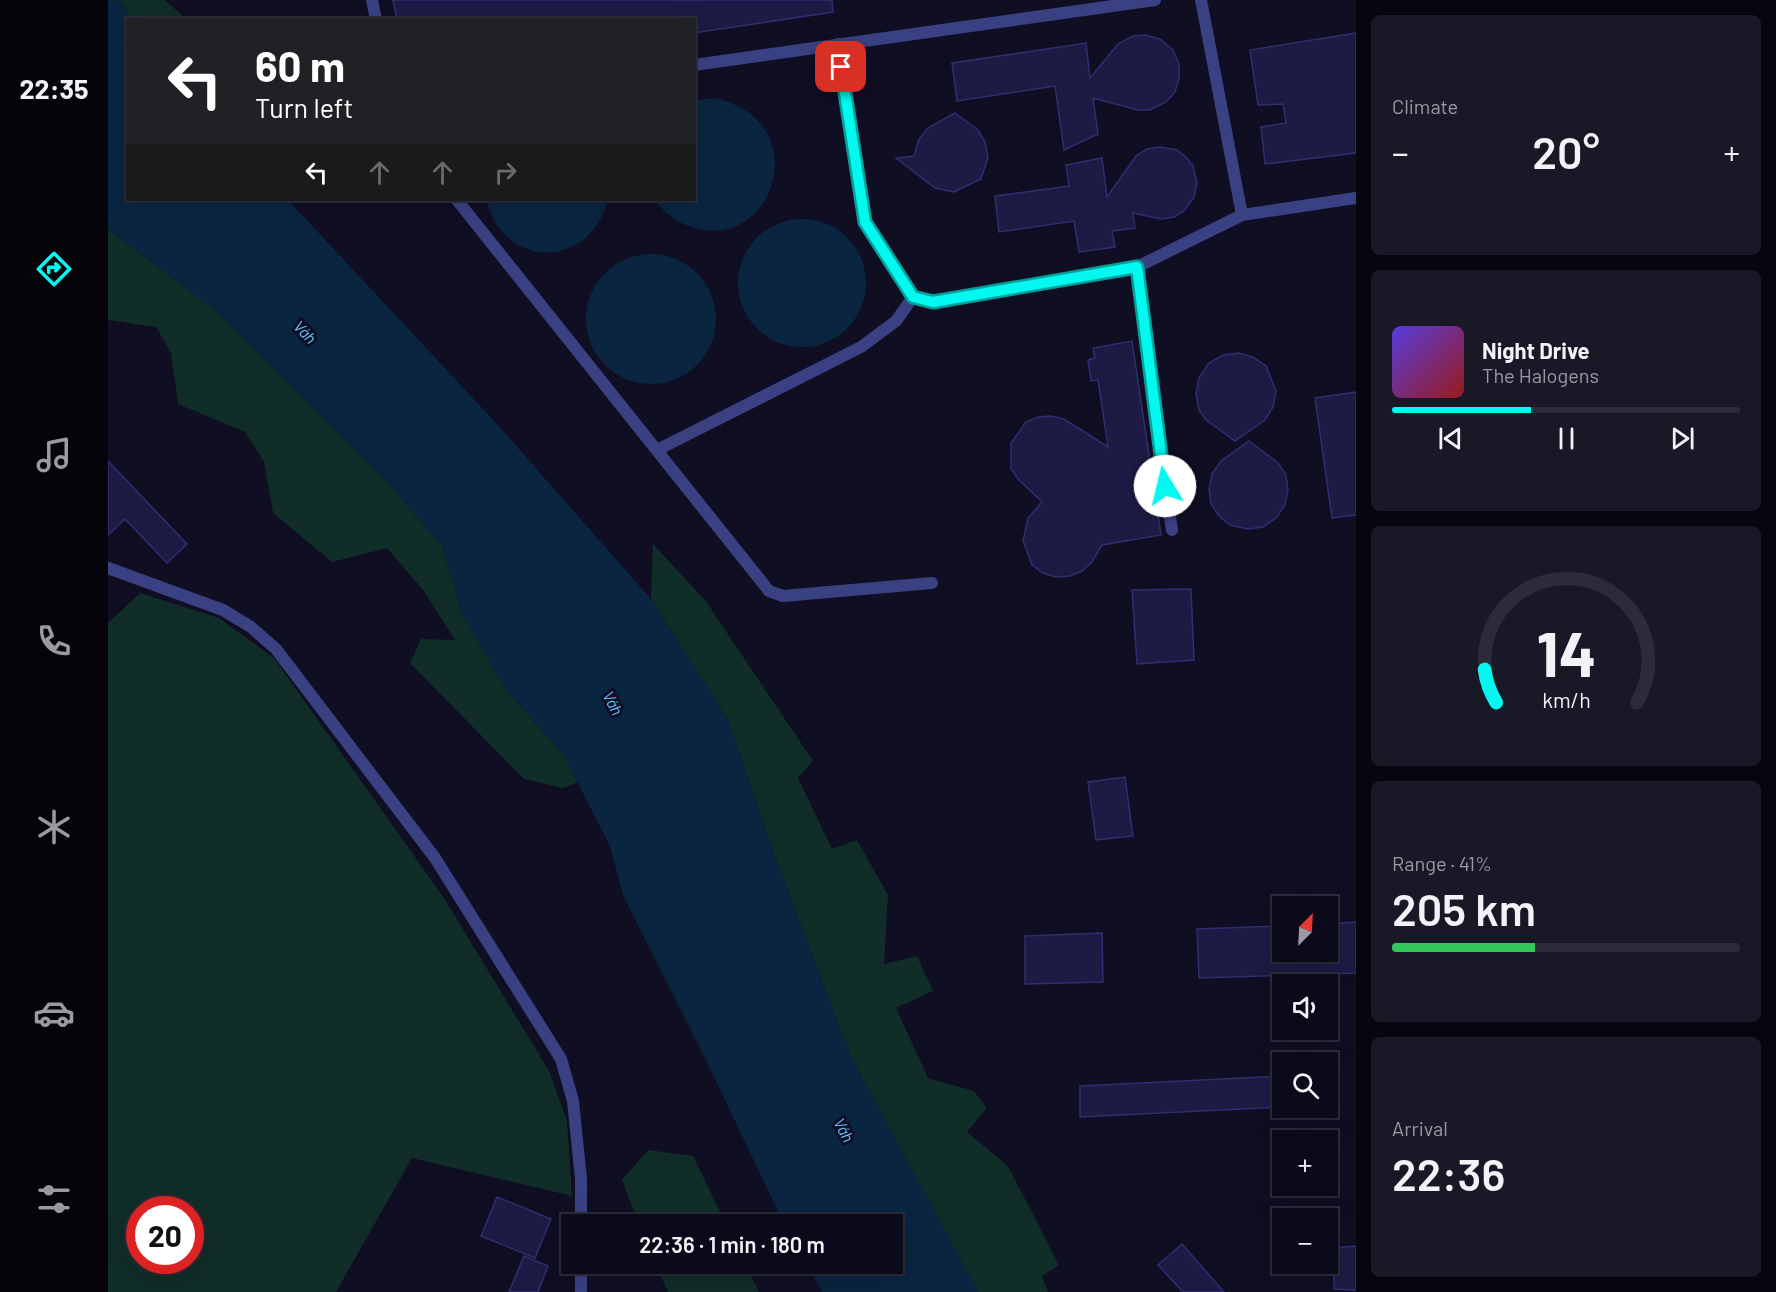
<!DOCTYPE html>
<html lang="en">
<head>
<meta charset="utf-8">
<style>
	body { margin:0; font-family:Barlow,sans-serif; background:#191827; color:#f1f3f6; height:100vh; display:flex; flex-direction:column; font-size:22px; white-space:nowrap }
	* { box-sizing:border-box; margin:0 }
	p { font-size:20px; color:#9a9aa2 }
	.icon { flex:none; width:33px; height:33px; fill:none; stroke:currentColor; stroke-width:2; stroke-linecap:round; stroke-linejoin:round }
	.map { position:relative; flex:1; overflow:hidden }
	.panel { display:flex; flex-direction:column; gap:15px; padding:15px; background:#06060e; width:420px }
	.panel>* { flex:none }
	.banner { position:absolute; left:18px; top:18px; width:570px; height:183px; border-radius:0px; box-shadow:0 6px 24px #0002,0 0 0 2px #2b2b39; background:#202124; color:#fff; overflow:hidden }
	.needle { width:39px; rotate:24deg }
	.tools { position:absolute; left:1164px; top:896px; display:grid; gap:12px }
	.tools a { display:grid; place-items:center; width:66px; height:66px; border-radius:0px; background:#0b0a1a; box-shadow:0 6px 24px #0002,0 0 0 2px #2b2b39; font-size:30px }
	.speed { position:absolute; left:18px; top:1196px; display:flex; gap:12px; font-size:30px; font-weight:700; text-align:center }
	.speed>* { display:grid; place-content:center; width:78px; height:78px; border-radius:50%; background:#0b0a1a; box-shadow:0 6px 24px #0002,0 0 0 2px #2b2b39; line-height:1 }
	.speed .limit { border:9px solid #d22; background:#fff; color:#111 }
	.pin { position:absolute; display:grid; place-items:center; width:51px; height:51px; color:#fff; margin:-26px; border-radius:12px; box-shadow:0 3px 9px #0006 }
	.me { position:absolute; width:66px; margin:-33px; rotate:351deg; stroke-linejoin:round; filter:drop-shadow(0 0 4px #0008) }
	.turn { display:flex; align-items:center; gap:21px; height:126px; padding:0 30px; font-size:27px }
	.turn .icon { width:78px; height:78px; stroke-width:2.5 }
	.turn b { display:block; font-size:42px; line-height:51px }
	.lanes { display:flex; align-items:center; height:57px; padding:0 30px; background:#0003; justify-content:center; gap:30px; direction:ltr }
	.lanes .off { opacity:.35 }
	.big { font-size:45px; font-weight:600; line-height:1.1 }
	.panel .tile { flex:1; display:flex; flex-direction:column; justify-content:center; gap:9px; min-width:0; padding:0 21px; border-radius:9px; background:#191827 }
	.panel .dial { align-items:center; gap:0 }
	.dial svg { height:156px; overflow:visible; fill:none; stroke:#2b2b39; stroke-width:7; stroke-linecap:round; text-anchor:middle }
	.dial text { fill:#f1f3f6; stroke:none }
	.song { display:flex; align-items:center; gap:18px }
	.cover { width:72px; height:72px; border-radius:9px; background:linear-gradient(135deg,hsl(250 70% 55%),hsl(0 70% 35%)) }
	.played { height:6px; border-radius:3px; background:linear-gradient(90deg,#03f8ef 40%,#2b2b39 40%) }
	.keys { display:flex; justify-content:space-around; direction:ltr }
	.heat { display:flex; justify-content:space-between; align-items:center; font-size:33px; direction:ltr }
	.charge { height:9px; border-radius:4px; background:linear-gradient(90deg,#34c759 41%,#2b2b39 0) }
	.trip { position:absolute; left:453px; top:1214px; width:342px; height:60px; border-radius:0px; background:#0b0a1a; box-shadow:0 6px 24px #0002,0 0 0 2px #2b2b39; font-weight:600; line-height:60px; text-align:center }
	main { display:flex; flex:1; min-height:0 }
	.menu { display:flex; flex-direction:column; width:108px; justify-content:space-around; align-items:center; background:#04040a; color:#9a9aa2 }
	.menu .icon { width:42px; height:42px }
	.menu .on { color:#03f8ef }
	.menu b { font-size:27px; color:#f1f3f6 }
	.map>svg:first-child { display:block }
</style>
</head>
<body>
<main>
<nav class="menu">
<b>22:35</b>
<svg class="icon on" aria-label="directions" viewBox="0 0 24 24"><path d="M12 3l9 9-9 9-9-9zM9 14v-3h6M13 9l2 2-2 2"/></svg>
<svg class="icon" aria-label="music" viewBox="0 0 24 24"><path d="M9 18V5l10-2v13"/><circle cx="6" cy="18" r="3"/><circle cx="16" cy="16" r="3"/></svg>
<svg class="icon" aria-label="phone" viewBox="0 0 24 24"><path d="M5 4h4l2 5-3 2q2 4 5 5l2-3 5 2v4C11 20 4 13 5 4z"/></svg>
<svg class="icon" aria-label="climate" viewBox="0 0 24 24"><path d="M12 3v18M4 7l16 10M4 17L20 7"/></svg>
<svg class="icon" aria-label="car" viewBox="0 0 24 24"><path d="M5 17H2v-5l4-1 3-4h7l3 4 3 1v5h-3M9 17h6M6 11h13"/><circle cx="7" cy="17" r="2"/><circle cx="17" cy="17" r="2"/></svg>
<svg class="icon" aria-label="filters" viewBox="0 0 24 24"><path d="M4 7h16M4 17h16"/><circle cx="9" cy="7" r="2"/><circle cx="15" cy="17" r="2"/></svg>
</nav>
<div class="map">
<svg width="1248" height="1292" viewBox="0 0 1248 1292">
	<rect width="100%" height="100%" fill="#0f0e23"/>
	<path fill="#112d28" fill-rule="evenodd" d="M 11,0 L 57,0 L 78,19 L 22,19 Z
		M 0,229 L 108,311 L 279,482 L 335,547 L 353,612 L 399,691 L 455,754 L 470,782 L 455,788 L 416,779 L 302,663 L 313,639 L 347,640 L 316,591 L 279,548 L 224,562 L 165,513 L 156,462 L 137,432 L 70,404 L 63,353 L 48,327 L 0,320 Z
		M 545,544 L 597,600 L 705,761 L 690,778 L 724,849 L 749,840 L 780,895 L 776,964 L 809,956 L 825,991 L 788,1008 L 820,1078 L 866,1091 L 879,1108 L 859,1132 L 900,1166 L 951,1265 L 934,1276 L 940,1292 L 870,1292 L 743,1057 L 672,870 L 619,718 L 543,599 Z
		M 32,593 L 111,618 L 166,658 L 336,898 L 441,1071 L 459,1121 L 464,1196 L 304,1158 L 228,1292 L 0,1292 L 0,623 ZM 32,1209 L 82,1209 L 82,1260 L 32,1260 Z
		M 540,1150 L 585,1156 L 618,1224 L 531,1224 L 514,1180 Z
		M 547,1263 L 637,1263 L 651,1292 L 560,1292 Z"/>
	<path fill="#0a2540" d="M 0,0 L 11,0 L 22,19 L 20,200 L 180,200 L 389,424 L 543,599 L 619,718 L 672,870 L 743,1057 L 870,1292 L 714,1292 L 698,1263 L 784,1263 L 784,1224 L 676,1224 L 600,1064 L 515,895 L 502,846 L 455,754 L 399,691 L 353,612 L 335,547 L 279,482 L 108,311 L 0,229 Z
		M 607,98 C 710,122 665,251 587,228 C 570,223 557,215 547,200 L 586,200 L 587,100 Z
		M 378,200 L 500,200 C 481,270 396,270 378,200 Z
		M630 283a64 64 0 1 1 128 0a64 64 0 1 1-128 0Z
		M478 319a65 65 0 1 1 130 0a65 65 0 1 1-130 0Z"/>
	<path fill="#1d1b44" stroke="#312d70" stroke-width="1.5" d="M 285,0 L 724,0 L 725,12 L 586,33 L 586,20 L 289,20 Z
		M 1248,33 L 1248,153 L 1157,164 L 1153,127 L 1178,123 L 1175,104 L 1150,105 L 1142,50 Z
		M 1037,35 L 1052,39 L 1065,50 L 1071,64 L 1071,78 L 1067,92 L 1058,102 L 1042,110 L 1030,110 L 985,98 L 990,134 L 956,150 L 947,86 L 849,101 L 844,63 L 978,43 L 982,78 L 1010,44 L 1025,36 Z
		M 847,113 L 870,130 L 877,142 L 880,158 L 873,179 L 846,192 L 827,188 L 788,158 L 806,156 L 811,139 L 820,128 Z
		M 1052,147 L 1069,150 L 1078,157 L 1085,166 L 1089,183 L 1086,197 L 1076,211 L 1066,217 L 1053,219 L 1025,213 L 1027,228 L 1004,231 L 1007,247 L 971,252 L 966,221 L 891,232 L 887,196 L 961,186 L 958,165 L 994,158 L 999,197 L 1028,156 L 1039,149 Z
		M 1024,341 L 1053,535 L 994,545 L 984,562 L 974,571 L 962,576 L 948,577 L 935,573 L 924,565 L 915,541 L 920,518 L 934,502 L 910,479 L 903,468 L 903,443 L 918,422 L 930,417 L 943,416 L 956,419 L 1000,447 L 990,380 L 983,381 L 980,360 L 987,358 L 985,348 Z
		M 1130,353 L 1145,357 L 1158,366 L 1168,391 L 1165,407 L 1157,420 L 1127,441 L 1098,420 L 1091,410 L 1088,394 L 1091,378 L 1101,363 L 1115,355 Z
		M 1248,392 L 1248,515 L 1224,518 L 1207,398 Z
		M 1141,441 L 1170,463 L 1178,475 L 1180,490 L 1177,505 L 1168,518 L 1155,527 L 1140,529 L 1122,525 L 1112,517 L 1103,504 L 1101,489 L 1104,474 L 1113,461 Z
		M 0,461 L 79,544 L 59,563 L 17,519 L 0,535 Z
		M 1083,589 L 1086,660 L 1029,664 L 1024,590 Z
		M 1017,777 L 1025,836 L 988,840 L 980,782 Z
		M 1248,922 L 1248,973 L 1091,978 L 1089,929 L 1174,926 L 1174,951 L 1220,951 L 1220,924 Z
		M 994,933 L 995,982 L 917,984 L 917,936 Z
		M 1174,1076 L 1174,1107 L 972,1117 L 972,1086 Z
		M 389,1197 L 443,1219 L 427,1258 L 373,1236 Z
		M 1074,1244 L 1116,1292 L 1075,1292 L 1050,1265 Z
		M 1248,1246 L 1248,1290 L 1226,1289 L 1226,1248 Z
		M 416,1256 L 440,1266 L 430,1292 L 401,1292 Z"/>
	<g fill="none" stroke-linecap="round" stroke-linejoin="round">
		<path stroke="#3a4182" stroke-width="12" d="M 264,0 L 268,20
			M 1093,0 L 1134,215 L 1248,198
			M 730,44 L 757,222 L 805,297 L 825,302 L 1029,267 L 1134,215
			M 586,65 L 1047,0
			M 349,200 L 661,591 L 675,596 L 824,583
			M 1029,267 L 1047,421 L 1064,530
			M 549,450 L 753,347 L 788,321 L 805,297
			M 0,568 L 115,610 L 143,627 L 168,649 L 327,858 L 453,1059 L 465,1101 L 473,1179"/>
		<path stroke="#3a4182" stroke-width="12" d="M 473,1179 L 473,1224
			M 473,1263 L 473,1292"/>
	</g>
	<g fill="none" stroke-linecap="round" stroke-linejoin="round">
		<g stroke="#02a19b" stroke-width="15">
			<path id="route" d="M 733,67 L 757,222 L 805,297 L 825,302 L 1029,267 L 1057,486"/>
		</g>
		<use href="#route" stroke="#03f8ef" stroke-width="10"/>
	</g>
	<g text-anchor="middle" stroke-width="6" stroke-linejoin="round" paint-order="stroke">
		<g font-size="16" font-style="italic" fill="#61cafd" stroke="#0f0e23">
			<text transform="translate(197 332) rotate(46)" y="6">Váh</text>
			<text transform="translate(505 703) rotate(62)" y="6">Váh</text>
			<text transform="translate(736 1130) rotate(62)" y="6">Váh</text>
		</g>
	</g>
</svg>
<div class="tools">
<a><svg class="needle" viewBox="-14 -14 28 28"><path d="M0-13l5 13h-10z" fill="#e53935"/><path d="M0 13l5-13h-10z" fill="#9a9aa2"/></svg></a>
<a><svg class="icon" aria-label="sound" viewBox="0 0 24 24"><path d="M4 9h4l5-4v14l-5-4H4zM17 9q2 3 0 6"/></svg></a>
<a><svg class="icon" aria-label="search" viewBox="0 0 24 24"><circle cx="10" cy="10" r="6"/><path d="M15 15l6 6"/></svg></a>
<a>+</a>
<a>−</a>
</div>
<div class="speed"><div class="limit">20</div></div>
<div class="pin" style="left:733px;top:67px;background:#d93025"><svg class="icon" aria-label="arrive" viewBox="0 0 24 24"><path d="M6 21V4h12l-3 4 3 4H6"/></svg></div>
<svg class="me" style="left:1057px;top:486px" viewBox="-20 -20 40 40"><circle r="19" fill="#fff"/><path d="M0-13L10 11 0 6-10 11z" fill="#03f8ef"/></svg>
<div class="trip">22:36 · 1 min · 180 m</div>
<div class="banner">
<div class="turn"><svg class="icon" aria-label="left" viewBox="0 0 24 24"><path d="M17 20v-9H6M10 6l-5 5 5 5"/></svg><div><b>60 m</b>Turn left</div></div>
<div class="lanes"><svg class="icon" aria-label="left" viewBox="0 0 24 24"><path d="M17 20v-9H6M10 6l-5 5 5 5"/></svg><svg class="icon off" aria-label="ahead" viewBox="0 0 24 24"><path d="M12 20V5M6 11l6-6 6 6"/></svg><svg class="icon off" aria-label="ahead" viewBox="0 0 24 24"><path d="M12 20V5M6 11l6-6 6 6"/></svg><svg class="icon off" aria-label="right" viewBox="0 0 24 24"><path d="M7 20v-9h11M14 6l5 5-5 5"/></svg></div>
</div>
</div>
<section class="panel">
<div class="tile"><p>Climate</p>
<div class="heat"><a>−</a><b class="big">20°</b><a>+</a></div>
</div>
<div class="tile">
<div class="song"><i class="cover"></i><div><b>Night Drive</b><p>The Halogens</p></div></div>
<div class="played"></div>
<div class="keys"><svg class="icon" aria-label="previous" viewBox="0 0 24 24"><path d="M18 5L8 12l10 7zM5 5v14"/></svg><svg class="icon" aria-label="pause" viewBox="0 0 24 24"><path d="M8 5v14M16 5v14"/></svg><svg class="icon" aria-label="next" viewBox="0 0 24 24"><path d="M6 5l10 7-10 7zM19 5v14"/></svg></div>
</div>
<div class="tile dial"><svg viewBox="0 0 100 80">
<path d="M14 69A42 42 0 1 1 86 69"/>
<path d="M14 69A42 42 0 0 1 8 52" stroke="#03f8ef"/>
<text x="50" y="56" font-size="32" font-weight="700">14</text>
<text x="50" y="72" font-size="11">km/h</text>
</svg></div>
<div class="tile"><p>Range · 41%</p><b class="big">205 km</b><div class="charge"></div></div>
<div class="tile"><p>Arrival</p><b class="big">22:36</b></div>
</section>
</main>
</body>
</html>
